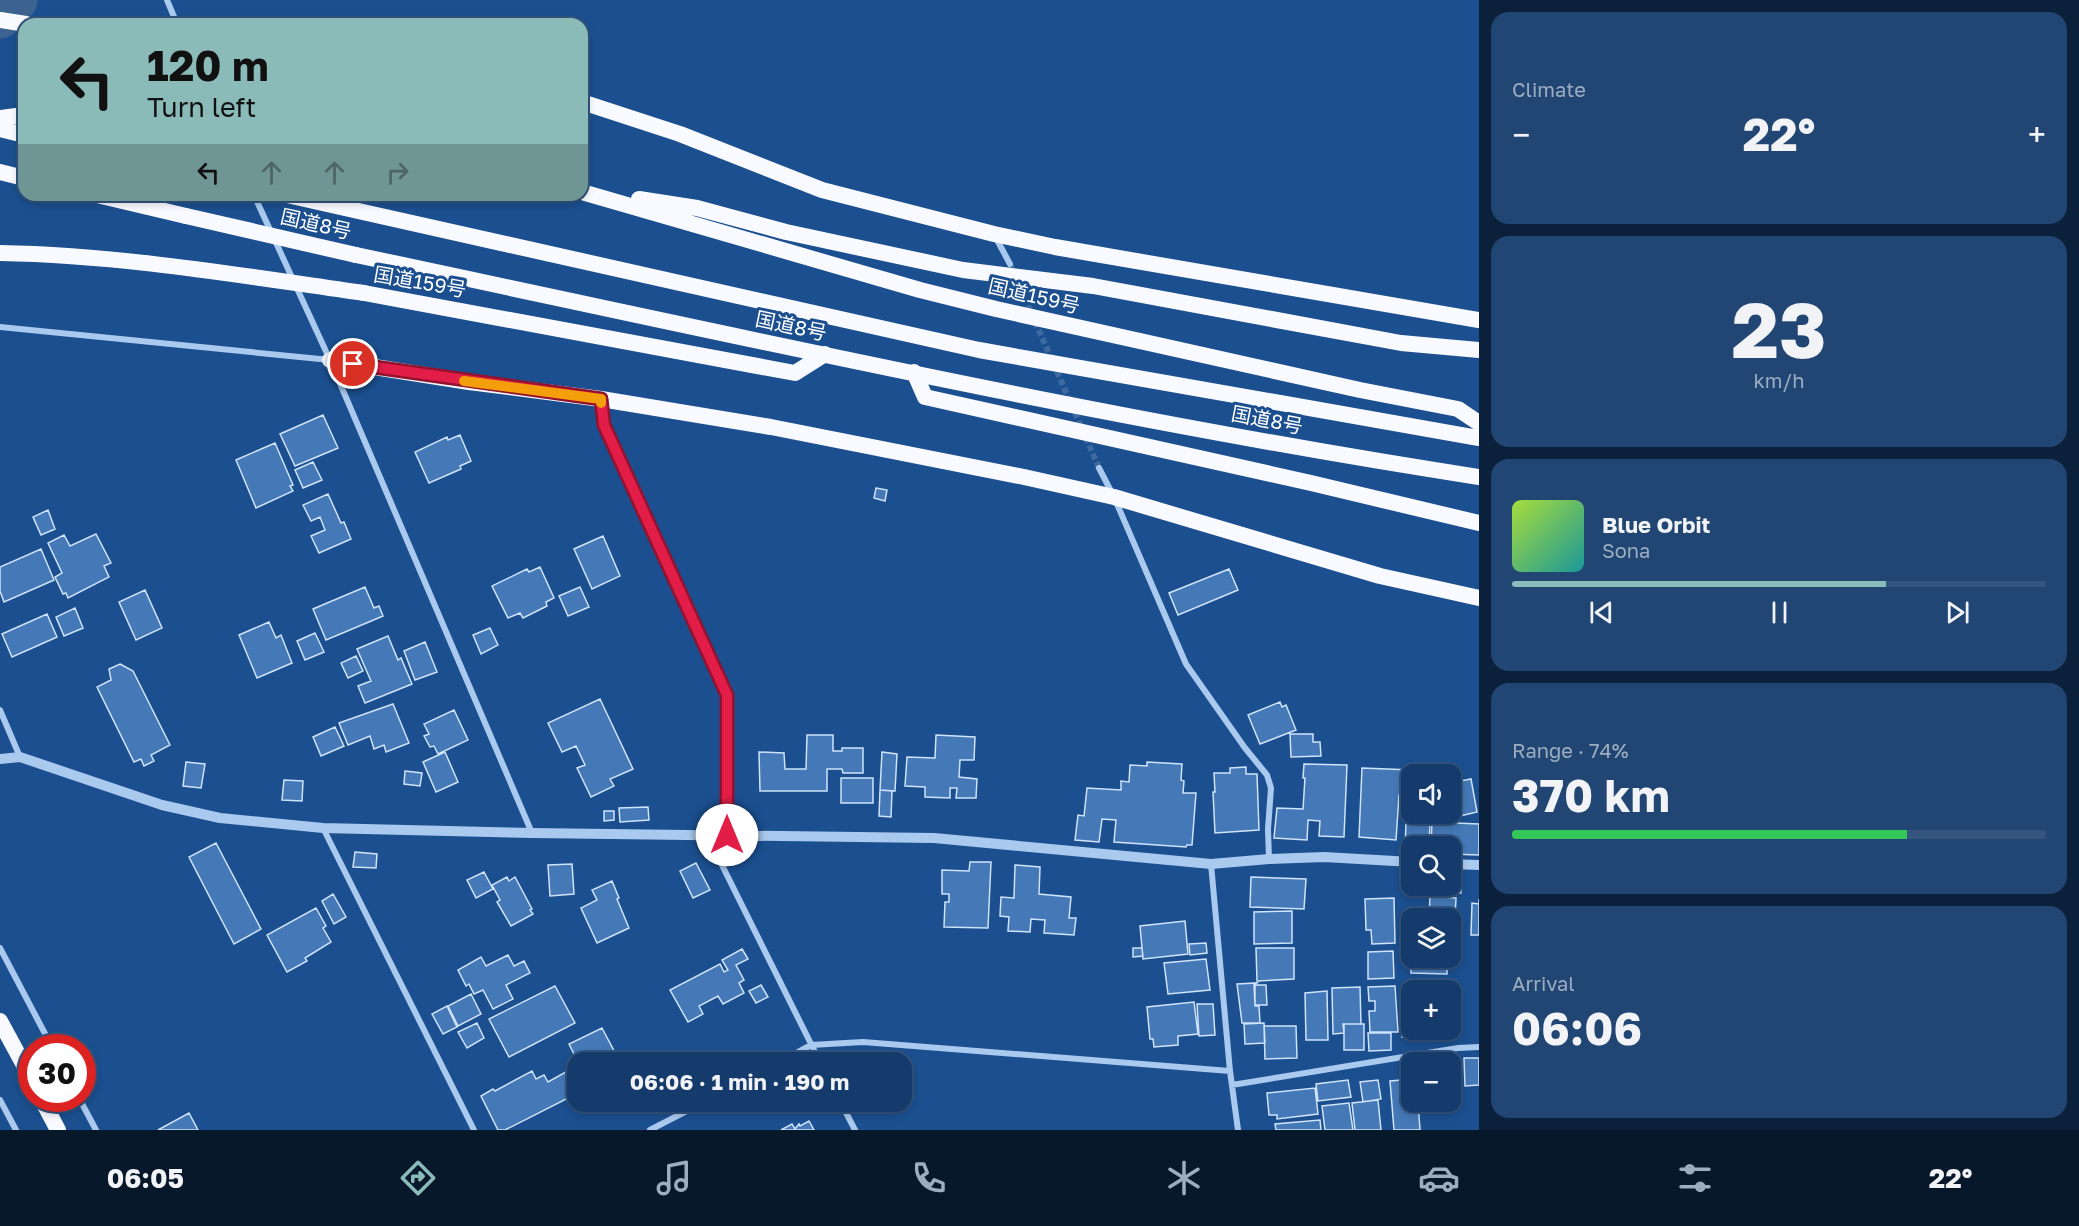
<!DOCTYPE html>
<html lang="en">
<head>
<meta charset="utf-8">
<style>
	body { margin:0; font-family:"Golos Text","Noto Sans JP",sans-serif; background:#214673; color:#f1f3f6; height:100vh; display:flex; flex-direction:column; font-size:22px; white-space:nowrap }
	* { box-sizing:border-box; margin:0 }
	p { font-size:20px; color:#9dadc1 }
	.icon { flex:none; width:33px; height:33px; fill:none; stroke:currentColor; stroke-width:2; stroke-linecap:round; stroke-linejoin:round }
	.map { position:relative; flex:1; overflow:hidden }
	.drawer { display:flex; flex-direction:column; gap:12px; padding:12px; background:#0b203b; width:600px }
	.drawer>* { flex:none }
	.hud { position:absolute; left:18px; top:18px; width:570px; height:183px; border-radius:18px; box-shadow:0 3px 9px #0003,0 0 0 2px #33557e; background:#8bbbb9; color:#111; overflow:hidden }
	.fabs { position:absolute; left:1401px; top:764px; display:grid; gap:12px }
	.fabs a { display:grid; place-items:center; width:60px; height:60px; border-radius:12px; background:#143b6b; box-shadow:0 3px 9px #0003,0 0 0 2px #33557e; font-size:30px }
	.speed { position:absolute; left:18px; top:1034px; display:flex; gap:12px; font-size:30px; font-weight:700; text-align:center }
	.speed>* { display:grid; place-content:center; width:78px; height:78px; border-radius:50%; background:#143b6b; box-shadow:0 3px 9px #0003,0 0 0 2px #33557e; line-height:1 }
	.speed .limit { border:9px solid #d22; background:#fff; color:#111 }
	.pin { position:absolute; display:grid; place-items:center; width:51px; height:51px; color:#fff; margin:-26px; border:3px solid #fff; border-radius:50%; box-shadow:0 2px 6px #0007 }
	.me { position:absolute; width:66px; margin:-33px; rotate:0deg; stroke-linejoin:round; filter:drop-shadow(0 0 4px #0008) }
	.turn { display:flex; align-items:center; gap:21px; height:126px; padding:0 30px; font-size:27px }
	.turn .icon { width:78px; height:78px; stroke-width:2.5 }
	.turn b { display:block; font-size:42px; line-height:51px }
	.lanes { display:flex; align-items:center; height:57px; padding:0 30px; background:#0003; justify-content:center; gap:30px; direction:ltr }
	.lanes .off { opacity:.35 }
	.big { font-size:45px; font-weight:700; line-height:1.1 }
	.drawer .card { flex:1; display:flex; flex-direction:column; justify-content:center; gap:9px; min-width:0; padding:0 21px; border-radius:18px; background:#214673 }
	.drawer .dial { align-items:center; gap:0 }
	.dial b { font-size:78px; line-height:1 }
	.song { display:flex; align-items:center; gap:18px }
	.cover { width:72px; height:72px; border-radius:9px; background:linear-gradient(135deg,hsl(80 70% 55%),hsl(180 70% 35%)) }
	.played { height:6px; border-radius:3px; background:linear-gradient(90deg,#8bbbb9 70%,#33557e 70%) }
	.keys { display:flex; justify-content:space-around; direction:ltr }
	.heat { display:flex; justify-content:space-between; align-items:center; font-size:33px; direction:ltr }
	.charge { height:9px; border-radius:4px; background:linear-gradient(90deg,#34c759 74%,#33557e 0) }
	.trip { position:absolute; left:567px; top:1052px; width:345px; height:60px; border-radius:18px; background:#143b6b; box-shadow:0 3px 9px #0003,0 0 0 2px #33557e; font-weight:700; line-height:60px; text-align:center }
	.tab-bar { display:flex; height:96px; justify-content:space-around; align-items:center; background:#08182b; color:#9dadc1 }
	.tab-bar .icon { width:42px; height:42px }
	.tab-bar .on { color:#8bbbb9 }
	.tab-bar b { font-size:27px; color:#f1f3f6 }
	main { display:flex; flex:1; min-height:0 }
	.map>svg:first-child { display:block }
</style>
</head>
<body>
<main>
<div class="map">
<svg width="1479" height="1130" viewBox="0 0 1479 1130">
	<rect width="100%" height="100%" fill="#1b4f8f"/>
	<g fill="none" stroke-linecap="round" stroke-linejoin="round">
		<path stroke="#3c6290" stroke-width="45" d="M 0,16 L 15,0"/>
	</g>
	<path fill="#4478b7" stroke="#cfe3fa" stroke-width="1.5" d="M 323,415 L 338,448 L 295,466 L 280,434 Z
		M 460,435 L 471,461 L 460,466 L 461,469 L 429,483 L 415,452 L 447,437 L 448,440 Z
		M 275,443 L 293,485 L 290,486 L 293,491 L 256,508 L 236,460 Z
		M 313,462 L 322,480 L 303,488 L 295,470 Z
		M 876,488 L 887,490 L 885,501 L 874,498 Z
		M 328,494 L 341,523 L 344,522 L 351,539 L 319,553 L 311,536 L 325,530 L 320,517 L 311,521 L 303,505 Z
		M 48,510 L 55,529 L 41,535 L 33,517 Z
		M 96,534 L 111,563 L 104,566 L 109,577 L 68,598 L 66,593 L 63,594 L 55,577 L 62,573 L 48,543 L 64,535 L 70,546 Z
		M 603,536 L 620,576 L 592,589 L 574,549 Z
		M 41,549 L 54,580 L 4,602 L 0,591 L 0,567 Z
		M 540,567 L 554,598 L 546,602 L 547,606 L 523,618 L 520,613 L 508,618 L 492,586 L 527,569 L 529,572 Z
		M 1229,569 L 1238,590 L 1178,615 L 1169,593 Z
		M 365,587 L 374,608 L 379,606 L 383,616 L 326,640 L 313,609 Z
		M 580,587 L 589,607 L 568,616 L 559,596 Z
		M 145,590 L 162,628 L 136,640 L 119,602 Z
		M 75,608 L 83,628 L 64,636 L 56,617 Z
		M 47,614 L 57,637 L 12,657 L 2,634 Z
		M 269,622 L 276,638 L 281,635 L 292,663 L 257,678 L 239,635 Z
		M 490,628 L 498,645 L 481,654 L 473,635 Z
		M 315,633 L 324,652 L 305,660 L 297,641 Z
		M 388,636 L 398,660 L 401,658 L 412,684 L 365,703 L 358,686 L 371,681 L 357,649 Z
		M 425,642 L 437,672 L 415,680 L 404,651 Z
		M 356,656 L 363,671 L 348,678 L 341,663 Z
		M 120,664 L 133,671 L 170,745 L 151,755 L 154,761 L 144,766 L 141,759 L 134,762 L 97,687 L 111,680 L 109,669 Z
		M 600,699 L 633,769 L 610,779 L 614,786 L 591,797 L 577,768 L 585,765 L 576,746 L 562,752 L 548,723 Z
		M 1280,702 L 1282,707 L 1286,705 L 1296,730 L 1260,744 L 1248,715 Z
		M 393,704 L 409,743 L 386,752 L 384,745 L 374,749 L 370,736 L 348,745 L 339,723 Z
		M 454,710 L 468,740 L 438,754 L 434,746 L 430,747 L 424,736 L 429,734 L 424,724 Z
		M 335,727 L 344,746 L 321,756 L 313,737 Z
		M 1290,734 L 1313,734 L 1313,742 L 1320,742 L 1321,756 L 1291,757 Z
		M 807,735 L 833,735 L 833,751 L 842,751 L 842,748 L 863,748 L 863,773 L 843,773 L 842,769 L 827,769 L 827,791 L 760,791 L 759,752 L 784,753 L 785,769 L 806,769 Z
		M 936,735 L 975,737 L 974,760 L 960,760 L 959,777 L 977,779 L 976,798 L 956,798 L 957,788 L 950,788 L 950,798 L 925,797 L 925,787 L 905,786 L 907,757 L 935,758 Z
		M 445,752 L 458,782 L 436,792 L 423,762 Z
		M 882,752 L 897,754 L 895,791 L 880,790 Z
		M 186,762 L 205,764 L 201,788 L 183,786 Z
		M 1147,762 L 1182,764 L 1181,780 L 1184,781 L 1183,793 L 1196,793 L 1192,845 L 1187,845 L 1186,847 L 1114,842 L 1116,820 L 1102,819 L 1099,842 L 1075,840 L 1078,815 L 1084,816 L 1087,788 L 1121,790 L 1121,781 L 1129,782 L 1130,765 L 1147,766 Z
		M 1304,764 L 1347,765 L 1344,837 L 1319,836 L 1320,821 L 1308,820 L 1307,840 L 1274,838 L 1277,808 L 1303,809 L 1305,778 L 1303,778 Z
		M 1246,767 L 1246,774 L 1257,774 L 1259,830 L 1215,833 L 1213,792 L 1215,792 L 1214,773 L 1230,773 L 1230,768 Z
		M 1362,768 L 1412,770 L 1411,795 L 1399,795 L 1396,840 L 1359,837 Z
		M 405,771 L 422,773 L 420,786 L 404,784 Z
		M 841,778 L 873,778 L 873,803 L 841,803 Z
		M 1471,779 L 1477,812 L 1443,820 L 1441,813 L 1450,813 L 1450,783 Z
		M 284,780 L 303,781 L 302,801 L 282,800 Z
		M 880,790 L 892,791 L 891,817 L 879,816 Z
		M 648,807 L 649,820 L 620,822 L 619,808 Z
		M 604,811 L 614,811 L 614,820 L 604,821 Z
		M 1406,821 L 1430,822 L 1429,846 L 1412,846 L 1412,852 L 1405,852 Z
		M 1432,822 L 1479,824 L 1479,855 L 1450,854 L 1450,846 L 1431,846 Z
		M 216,843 L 261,929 L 234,944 L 189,857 Z
		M 355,852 L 377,854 L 376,868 L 353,867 Z
		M 970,862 L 991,862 L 988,928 L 944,927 L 945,902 L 949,902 L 949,894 L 942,894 L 942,870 L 969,871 Z
		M 696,863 L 710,890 L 693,898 L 680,871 Z
		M 572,864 L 574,894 L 550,896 L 548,865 Z
		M 1015,865 L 1040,867 L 1039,894 L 1071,897 L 1069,918 L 1076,918 L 1074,935 L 1044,933 L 1045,920 L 1031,919 L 1030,932 L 1008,931 L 1009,917 L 1000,916 L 1001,897 L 1014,898 Z
		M 484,872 L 493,889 L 476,898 L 467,880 Z
		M 507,877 L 509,881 L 515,877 L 532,909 L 530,910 L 533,914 L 511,926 L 497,902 L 500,900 L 492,885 Z
		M 1251,877 L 1306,879 L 1304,909 L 1250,907 Z
		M 1450,880 L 1461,880 L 1461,893 L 1439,893 L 1440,885 L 1450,885 Z
		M 612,881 L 619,898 L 617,899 L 629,928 L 597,943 L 581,908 L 597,900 L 592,890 Z
		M 333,894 L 346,917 L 334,924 L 322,901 Z
		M 1430,896 L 1456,898 L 1455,918 L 1429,917 Z
		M 1394,898 L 1395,943 L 1372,944 L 1371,930 L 1366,930 L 1365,899 Z
		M 1479,899 L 1479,935 L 1471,935 L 1472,903 L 1479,904 Z
		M 316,908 L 326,926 L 323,928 L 331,942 L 305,958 L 307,961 L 287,972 L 267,935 Z
		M 1292,911 L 1292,943 L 1254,944 L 1254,912 Z
		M 1402,916 L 1421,916 L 1421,918 L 1412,918 L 1412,957 L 1447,957 L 1447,974 L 1411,973 L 1411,938 L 1402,938 Z
		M 1185,921 L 1188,954 L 1143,959 L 1140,926 Z
		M 1206,943 L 1207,953 L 1190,955 L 1189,944 Z
		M 1133,948 L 1142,948 L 1143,956 L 1133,957 Z
		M 1256,948 L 1294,948 L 1294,979 L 1257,981 Z
		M 742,949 L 748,959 L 736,965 L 744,980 L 739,983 L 744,993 L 723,1004 L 718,996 L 699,1006 L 703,1014 L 688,1022 L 670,990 L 720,964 L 724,972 L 728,970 L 722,960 Z
		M 1393,951 L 1394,978 L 1368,979 L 1368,952 Z
		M 508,955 L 514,966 L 524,961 L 530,973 L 506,985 L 513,999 L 493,1009 L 483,990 L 474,994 L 469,984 L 466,986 L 458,970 L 481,957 L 486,966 Z
		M 1206,959 L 1210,990 L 1168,994 L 1164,963 Z
		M 1257,983 L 1254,985 L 1255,1006 L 1259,1006 L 1260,1023 L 1242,1023 L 1237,984 Z
		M 761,985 L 768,997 L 756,1003 L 749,991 Z
		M 1255,985 L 1266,985 L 1267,1005 L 1255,1005 Z
		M 555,986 L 575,1023 L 509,1057 L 489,1019 Z
		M 1395,986 L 1398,1032 L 1370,1032 L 1369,1011 L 1375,1011 L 1375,1001 L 1369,1001 L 1368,987 Z
		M 1360,987 L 1361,1024 L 1343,1024 L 1344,1033 L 1333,1034 L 1332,988 Z
		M 1408,988 L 1450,989 L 1450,990 L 1412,990 L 1412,1006 L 1408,1006 Z
		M 1327,991 L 1328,1040 L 1306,1040 L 1305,993 Z
		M 471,994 L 481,1014 L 458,1026 L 448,1006 Z
		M 1194,1002 L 1198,1034 L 1178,1036 L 1178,1045 L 1154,1047 L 1153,1039 L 1150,1039 L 1147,1007 Z
		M 1197,1004 L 1213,1004 L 1215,1035 L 1199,1036 Z
		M 447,1006 L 457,1027 L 443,1034 L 432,1014 Z
		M 1402,1022 L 1412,1022 L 1412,1029 L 1448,1029 L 1448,1033 L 1429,1033 L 1429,1038 L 1402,1037 Z
		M 477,1023 L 484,1038 L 467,1048 L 458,1032 Z
		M 1264,1023 L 1265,1043 L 1245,1044 L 1244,1024 Z
		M 1344,1024 L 1364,1024 L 1364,1050 L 1344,1050 Z
		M 1264,1026 L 1296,1026 L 1297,1058 L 1265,1059 Z
		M 602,1028 L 620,1062 L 578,1062 L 569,1044 Z
		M 1368,1033 L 1391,1033 L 1391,1050 L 1369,1051 Z
		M 1464,1058 L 1479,1058 L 1479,1085 L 1465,1086 Z
		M 880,1061 L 904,1062 L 905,1092 L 902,1092 L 902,1062 Z
		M 573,1068 L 578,1076 L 578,1093 L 505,1130 L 498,1130 L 481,1096 L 493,1089 L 495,1091 L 532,1071 L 536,1079 L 544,1075 L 548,1082 Z
		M 1450,1075 L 1452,1075 L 1455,1098 L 1450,1099 Z
		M 1412,1079 L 1412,1101 L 1418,1101 L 1420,1130 L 1394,1130 L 1390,1081 Z
		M 1348,1080 L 1351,1097 L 1318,1101 L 1316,1084 Z
		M 1378,1080 L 1381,1099 L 1363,1102 L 1360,1082 Z
		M 1315,1088 L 1318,1114 L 1277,1119 L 1277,1115 L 1269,1115 L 1267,1093 Z
		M 1378,1100 L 1381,1130 L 1355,1130 L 1352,1103 Z
		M 1423,1101 L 1445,1101 L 1445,1103 L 1423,1105 Z
		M 1349,1103 L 1353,1130 L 1325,1130 L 1322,1106 Z
		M 189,1113 L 198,1130 L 158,1130 Z
		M 1320,1120 L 1321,1130 L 1276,1130 L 1275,1124 Z
		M 809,1121 L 814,1130 L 781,1130 L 792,1124 L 795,1129 L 799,1124 L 800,1126 Z"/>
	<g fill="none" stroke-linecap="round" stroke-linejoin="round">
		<path stroke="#3d69a0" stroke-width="6" stroke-dasharray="6 3" stroke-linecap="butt" d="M 1010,264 L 1099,468"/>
		<path stroke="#a9c9ee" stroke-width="6" d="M 167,0 L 177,24
			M 254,195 L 330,360 L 532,833
			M 996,238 L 1010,264
			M 0,327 L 330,360
			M 601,399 L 604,425 L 727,695 L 727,835
			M 1099,468 L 1114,497 L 1186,664 L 1245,748 L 1267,775 L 1271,788 L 1268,829 L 1269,859
			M 0,710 L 20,757
			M 323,828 L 474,1130
			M 707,835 L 820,1062
			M 1211,864 L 1230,1071 L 1238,1130
			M 0,948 L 52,1047
			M 780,1062 L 811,1045 L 863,1042 L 1230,1071
			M 1232,1085 L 1458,1048 L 1479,1047
			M 79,1098 L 96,1130
			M 0,1100 L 16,1130
			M 840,1101 L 855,1130
			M 650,1130 L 706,1101"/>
		<path stroke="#a9c9ee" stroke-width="10" d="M 0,759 L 20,757 L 162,805 L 220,818 L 323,828 L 532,833 L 934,838 L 1211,864 L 1269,859 L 1324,857 L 1412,862
			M 1450,864 L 1479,865"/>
		<path stroke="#f8faff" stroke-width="16" d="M 0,20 L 26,24
			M 582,102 L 680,134 L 822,190 L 994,234 L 1055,247 L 1479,320
			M 0,118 L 24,115
			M 0,129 L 24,135
			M 0,172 L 24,178
			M 582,192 L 920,290 L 996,309 L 1360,390 L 1458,409 L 1479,423
			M 97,195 L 186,216
			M 287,195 L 979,350 L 1479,438
			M 639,199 L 697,208 L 786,232 L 963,270 L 1093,286 L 1401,343 L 1479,350
			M 356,255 C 729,334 1102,419 1479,477
			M 364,293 L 795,373 L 825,354
			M 330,360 L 469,382 L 601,399 L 771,427 L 1024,477 L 1114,497 L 1380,576 L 1479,598
			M 914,372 L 925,397 L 1311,483 L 1479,523
			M 0,1021 L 32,1080
			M 41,1098 L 58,1130"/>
		<path stroke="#f8faff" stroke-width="16" d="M 186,216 L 356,255
			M 0,253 C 122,255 243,276 364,293"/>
	</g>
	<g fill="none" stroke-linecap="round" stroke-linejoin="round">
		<g stroke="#92132f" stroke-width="15">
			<path id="route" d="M 353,364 L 601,399 L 604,425 L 727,695 L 727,835"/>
		</g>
		<use href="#route" stroke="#e11d48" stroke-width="10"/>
		<path stroke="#f59e0b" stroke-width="10" d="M 464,381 L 601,399 L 601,403"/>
	</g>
	<g text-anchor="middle" stroke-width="6" stroke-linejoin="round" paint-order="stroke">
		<g font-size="20" fill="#fff" stroke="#1b4f8f">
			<text transform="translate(316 224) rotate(13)" y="7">国道8号</text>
			<text transform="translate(420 282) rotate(10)" y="7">国道159号</text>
			<text transform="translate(1034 296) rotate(13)" y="7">国道159号</text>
			<text transform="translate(791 326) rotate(12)" y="7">国道8号</text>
			<text transform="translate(1267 420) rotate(11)" y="7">国道8号</text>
		</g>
	</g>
</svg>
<div class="fabs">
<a><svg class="icon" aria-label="sound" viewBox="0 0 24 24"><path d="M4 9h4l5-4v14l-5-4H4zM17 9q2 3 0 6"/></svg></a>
<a><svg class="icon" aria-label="search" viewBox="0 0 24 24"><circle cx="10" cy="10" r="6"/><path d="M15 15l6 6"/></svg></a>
<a><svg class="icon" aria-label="layers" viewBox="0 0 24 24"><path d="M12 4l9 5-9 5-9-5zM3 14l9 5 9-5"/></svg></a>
<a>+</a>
<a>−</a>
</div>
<div class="speed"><div class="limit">30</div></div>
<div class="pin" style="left:353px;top:364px;background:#d93025"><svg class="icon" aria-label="arrive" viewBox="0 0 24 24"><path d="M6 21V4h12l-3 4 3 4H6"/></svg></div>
<svg class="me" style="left:727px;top:835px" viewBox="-20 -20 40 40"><circle r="19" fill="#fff"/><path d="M0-13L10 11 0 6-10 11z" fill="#e11d48"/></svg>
<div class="trip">06:06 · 1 min · 190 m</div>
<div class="hud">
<div class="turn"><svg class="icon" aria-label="left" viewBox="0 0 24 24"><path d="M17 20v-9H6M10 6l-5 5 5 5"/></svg><div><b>120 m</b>Turn left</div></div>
<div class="lanes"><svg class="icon" aria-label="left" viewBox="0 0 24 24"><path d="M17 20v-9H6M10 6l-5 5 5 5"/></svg><svg class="icon off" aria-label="ahead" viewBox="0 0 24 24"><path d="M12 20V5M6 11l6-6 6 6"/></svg><svg class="icon off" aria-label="ahead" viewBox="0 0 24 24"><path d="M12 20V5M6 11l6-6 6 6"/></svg><svg class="icon off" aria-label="right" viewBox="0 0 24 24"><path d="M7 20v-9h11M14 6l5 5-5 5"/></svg></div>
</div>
</div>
<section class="drawer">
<div class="card"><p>Climate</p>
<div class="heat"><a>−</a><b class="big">22°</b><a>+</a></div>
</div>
<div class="card dial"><b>23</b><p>km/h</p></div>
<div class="card">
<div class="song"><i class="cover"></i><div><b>Blue Orbit</b><p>Sona</p></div></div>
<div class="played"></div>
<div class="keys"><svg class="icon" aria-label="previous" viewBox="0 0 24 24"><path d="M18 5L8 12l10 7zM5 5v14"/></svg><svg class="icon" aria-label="pause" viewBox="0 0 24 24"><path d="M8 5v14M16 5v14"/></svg><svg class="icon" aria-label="next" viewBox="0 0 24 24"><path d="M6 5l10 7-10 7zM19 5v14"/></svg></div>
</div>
<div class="card"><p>Range · 74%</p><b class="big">370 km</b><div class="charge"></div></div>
<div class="card"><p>Arrival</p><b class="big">06:06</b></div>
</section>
</main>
<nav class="tab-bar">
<b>06:05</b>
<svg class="icon on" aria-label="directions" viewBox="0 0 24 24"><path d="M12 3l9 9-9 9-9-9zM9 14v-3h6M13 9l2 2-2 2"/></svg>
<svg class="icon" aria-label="music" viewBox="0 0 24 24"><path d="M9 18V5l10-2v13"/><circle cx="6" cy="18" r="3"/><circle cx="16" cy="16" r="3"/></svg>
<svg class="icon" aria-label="phone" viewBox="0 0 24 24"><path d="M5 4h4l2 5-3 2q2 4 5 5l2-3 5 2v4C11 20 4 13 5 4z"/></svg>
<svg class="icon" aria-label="climate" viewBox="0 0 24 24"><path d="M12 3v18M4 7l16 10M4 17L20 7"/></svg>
<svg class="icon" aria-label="car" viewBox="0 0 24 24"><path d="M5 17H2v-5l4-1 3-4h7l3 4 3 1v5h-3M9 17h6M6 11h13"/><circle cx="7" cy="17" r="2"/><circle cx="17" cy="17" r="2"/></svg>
<svg class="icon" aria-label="filters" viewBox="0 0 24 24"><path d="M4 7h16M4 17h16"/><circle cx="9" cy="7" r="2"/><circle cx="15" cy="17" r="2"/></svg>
<b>22°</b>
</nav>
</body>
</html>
